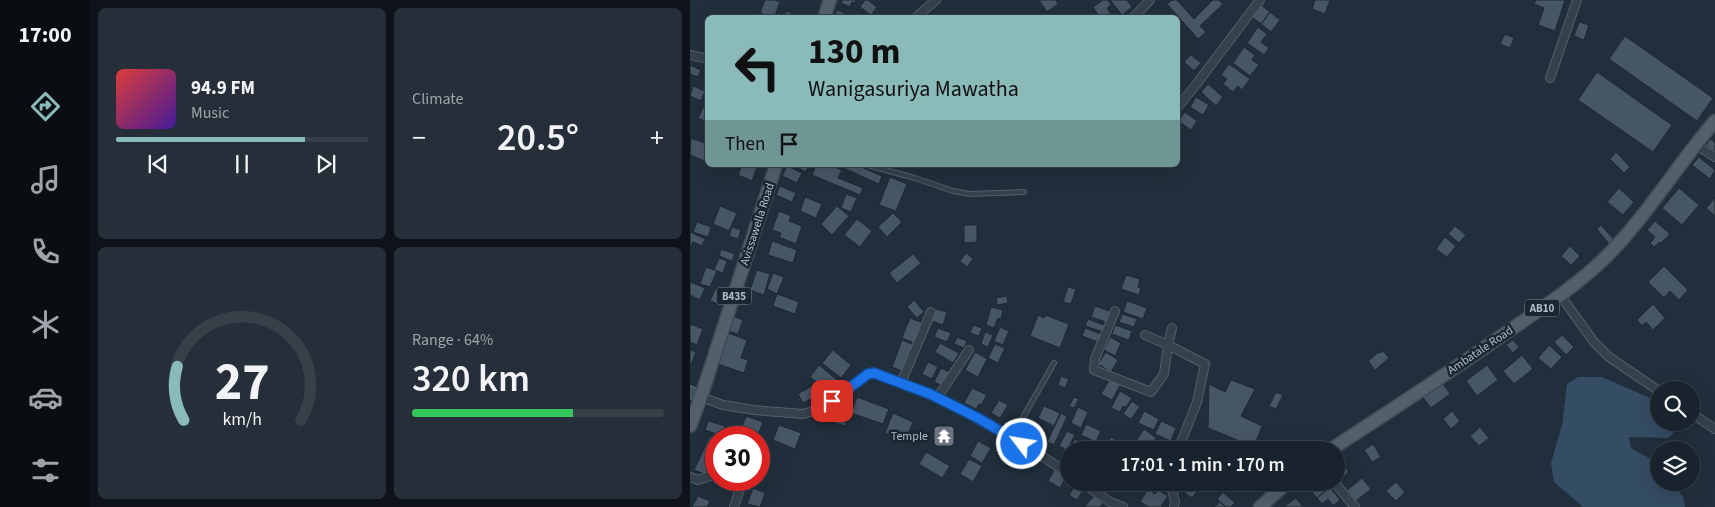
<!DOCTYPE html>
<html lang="en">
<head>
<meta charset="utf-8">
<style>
	body { margin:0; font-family:"Source Sans 3",sans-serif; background:#262f39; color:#f1f3f6; height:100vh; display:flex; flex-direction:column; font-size:19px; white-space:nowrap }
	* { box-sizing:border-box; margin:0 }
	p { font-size:16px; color:#9fa4aa }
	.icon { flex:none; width:28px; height:28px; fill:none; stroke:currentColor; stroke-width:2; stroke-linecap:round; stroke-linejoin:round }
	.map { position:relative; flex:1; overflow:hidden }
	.side { display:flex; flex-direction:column; gap:8px; padding:8px; background:#0e1319; width:600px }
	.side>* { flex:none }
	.guide { position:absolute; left:15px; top:15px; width:475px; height:152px; border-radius:8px; box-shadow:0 5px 20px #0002,0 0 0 1px #374049; background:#8bbbb9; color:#111; overflow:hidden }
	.fabs { position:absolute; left:960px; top:381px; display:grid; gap:10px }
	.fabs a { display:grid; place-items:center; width:50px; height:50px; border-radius:50%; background:#19232d; box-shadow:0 5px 20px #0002,0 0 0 1px #374049; font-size:25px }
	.speed { position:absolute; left:15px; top:426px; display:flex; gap:10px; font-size:25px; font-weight:700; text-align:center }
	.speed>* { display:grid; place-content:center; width:65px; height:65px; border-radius:50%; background:#19232d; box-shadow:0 5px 20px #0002,0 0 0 1px #374049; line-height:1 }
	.speed .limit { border:8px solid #d22; background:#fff; color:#111 }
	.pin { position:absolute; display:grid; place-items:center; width:42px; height:42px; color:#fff; margin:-21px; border-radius:10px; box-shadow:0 2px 8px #0006 }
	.me { position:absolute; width:55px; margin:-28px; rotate:301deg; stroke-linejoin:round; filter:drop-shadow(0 0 4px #0008) }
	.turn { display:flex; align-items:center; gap:18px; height:105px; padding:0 20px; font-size:22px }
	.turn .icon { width:65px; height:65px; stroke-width:2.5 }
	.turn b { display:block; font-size:35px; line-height:42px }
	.then { display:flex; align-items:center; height:48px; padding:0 20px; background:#0003; gap:10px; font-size:19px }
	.big { font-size:38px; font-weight:600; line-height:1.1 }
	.side .card { flex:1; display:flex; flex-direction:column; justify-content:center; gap:8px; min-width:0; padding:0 18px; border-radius:8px; background:#262f39 }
	.side .dial { align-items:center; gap:0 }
	.dial svg { height:130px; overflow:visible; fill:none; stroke:#374049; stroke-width:7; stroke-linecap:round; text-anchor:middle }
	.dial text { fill:#f1f3f6; stroke:none }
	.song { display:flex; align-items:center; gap:15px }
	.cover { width:60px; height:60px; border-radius:8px; background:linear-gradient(135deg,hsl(0 70% 55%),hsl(260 70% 35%)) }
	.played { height:5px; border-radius:2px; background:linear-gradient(90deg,#8bbbb9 75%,#374049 75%) }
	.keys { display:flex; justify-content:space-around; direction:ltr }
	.heat { display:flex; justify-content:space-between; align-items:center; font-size:28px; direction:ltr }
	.charge { height:8px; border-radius:4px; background:linear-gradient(90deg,#34c759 64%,#374049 0) }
	.side .tiles { flex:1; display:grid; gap:8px; grid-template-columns:repeat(2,1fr) }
	.trip { position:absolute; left:370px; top:441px; width:285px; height:50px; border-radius:25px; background:#19232d; box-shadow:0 5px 20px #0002,0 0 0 1px #374049; font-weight:600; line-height:50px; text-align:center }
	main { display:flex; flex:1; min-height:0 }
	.menu { display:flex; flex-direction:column; width:90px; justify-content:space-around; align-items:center; background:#0a0e12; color:#9fa4aa }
	.menu .icon { width:35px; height:35px }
	.menu .active { color:#8bbbb9 }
	.menu b { font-size:22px; color:#f1f3f6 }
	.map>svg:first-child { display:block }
</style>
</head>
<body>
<main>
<nav class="menu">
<b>17:00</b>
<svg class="icon active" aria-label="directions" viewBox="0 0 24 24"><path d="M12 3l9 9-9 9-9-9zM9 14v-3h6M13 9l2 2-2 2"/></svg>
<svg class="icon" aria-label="music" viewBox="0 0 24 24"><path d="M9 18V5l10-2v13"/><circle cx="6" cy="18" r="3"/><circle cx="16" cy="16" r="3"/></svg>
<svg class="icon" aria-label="phone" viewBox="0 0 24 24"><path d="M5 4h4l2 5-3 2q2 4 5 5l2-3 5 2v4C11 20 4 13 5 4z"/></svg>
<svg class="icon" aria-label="climate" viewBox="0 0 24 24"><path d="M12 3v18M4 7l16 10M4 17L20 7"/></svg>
<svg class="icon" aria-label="car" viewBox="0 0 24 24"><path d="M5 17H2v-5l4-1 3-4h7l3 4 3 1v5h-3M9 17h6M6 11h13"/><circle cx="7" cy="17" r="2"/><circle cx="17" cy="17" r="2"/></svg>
<svg class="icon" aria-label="filters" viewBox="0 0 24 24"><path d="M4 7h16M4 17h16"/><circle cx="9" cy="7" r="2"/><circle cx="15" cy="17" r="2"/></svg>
</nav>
<section class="side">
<div class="tiles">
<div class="card">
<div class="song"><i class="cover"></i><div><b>94.9 FM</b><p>Music</p></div></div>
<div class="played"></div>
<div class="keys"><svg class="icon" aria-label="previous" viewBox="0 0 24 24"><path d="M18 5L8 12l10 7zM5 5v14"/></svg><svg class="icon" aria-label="pause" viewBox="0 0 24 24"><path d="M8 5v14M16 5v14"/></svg><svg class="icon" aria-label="next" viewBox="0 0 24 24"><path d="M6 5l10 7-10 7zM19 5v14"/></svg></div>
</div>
<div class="card"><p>Climate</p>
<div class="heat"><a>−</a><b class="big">20.5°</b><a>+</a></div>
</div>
<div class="card dial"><svg viewBox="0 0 100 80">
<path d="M14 69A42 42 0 1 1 86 69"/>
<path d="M14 69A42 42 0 0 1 10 36" stroke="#8bbbb9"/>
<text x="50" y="56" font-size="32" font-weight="700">27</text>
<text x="50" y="72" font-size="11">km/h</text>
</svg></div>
<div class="card"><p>Range · 64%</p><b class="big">320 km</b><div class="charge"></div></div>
</div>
</section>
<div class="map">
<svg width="1025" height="507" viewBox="0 0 1025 507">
	<rect width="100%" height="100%" fill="#212f3c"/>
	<path fill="#344c64" d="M 888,377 L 912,377 L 969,402 L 969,422 L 983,423 L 986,430 L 978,438 L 939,437 L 941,448 C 960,460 969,458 969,482 L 981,483 L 993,497 L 995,507 L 893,507 L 864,482 L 861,463 L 872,425 L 877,384 Z"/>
	<path fill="#475665" stroke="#1c2833" d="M 75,0 L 85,0 L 90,2 L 84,18 L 70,13 Z
		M 152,0 L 166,0 L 165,3 L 162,2 L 160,7 L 151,3 Z
		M 175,0 L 178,0 L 187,7 L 181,15 L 170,7 Z
		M 349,0 L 366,0 L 368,4 L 357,12 Z
		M 413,0 L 418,0 L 421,5 L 417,8 L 423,18 L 410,18 L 403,7 Z
		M 420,0 L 437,0 L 442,7 L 432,15 Z
		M 482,0 L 487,0 L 504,19 L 523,0 L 529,0 L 533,4 L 510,26 L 516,32 L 508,39 L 477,4 Z
		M 625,0 L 640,0 L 635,14 L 622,9 Z
		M 846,0 L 875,0 L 865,31 L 848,25 L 854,8 L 844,4 Z
		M 571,5 L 580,12 L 571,24 L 562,17 Z
		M 147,10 L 157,14 L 155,18 L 139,18 L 140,15 L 144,17 Z
		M 96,11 L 103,14 L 102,18 L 93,18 Z
		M 580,12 L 590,20 L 581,32 L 571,24 Z
		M 889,22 L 899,25 L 894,40 L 884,36 Z
		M 568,27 L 577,34 L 571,42 L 579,48 L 574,55 L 557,43 Z
		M 815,34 L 824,38 L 820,48 L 810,44 Z
		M 935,36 L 1023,98 L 1007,121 L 919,59 Z
		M 554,47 L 565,55 L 562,60 L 569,65 L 560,76 L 543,63 Z
		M 501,55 L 511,63 L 504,71 L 494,62 Z
		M 539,64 L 560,79 L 552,90 L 548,86 L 543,92 L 533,84 L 537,79 L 531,75 Z
		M 0,65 L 11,70 L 8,77 L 0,74 Z
		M 907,72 L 982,125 L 963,152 L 888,100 Z
		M 518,84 L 533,97 L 526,106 L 511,92 Z
		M 3,86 L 15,91 L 11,101 L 0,96 Z
		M 506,97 L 519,105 L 513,115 L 500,107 Z
		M 13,107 L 18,109 L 16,122 L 8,118 Z
		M 495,112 L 507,121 L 501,130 L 488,121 Z
		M 1,138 L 18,144 L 17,162 L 0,155 Z
		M 1020,139 L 1025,142 L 1025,152 L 1016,145 Z
		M 926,152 L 940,167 L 934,173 L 920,159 Z
		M 1009,157 L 1025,170 L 1020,179 L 1002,165 Z
		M 52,165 L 68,165 L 62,181 L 48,175 Z
		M 102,165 L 119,165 L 116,172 Z
		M 126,165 L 140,165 L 152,170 L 148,178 L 173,188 L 170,195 L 122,175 Z
		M 150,165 L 167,165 L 192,176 L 189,184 L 149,166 Z
		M 97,166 L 112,173 L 107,183 L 92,176 Z
		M 200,177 L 217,184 L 206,211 L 189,205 Z
		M 90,186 L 106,193 L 102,202 L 86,195 Z
		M 929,188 L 944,202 L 933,215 L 917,202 Z
		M 989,188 L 1009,205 L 992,225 L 972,208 Z
		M 156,194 L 167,198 L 161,212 L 151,208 Z
		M 115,197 L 132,204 L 126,218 L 110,211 Z
		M 1025,198 L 1025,216 L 1016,208 Z
		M 30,206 L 47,213 L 39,231 L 23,224 Z
		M 147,206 L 159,216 L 142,235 L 131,224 Z
		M 89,211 L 101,216 L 99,221 L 112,226 L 106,244 L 89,237 L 91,233 L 82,230 Z
		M 203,213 L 212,222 L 197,237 L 188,227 Z
		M 167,219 L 182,231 L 170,247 L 154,235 Z
		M 965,221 L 980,234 L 971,243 L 970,242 L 964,247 L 960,243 L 965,237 L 957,230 Z
		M 7,222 L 21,227 L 18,237 L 3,232 Z
		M 274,225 L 287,225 L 287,242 L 274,243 Z
		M 911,225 L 924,240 L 919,244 L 907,229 Z
		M 765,226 L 776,235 L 769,243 L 758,234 Z
		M 42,227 L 51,230 L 48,239 L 39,236 Z
		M 0,232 L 15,239 L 12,246 L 3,242 L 0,248 Z
		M 755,237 L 766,246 L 757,257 L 746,249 Z
		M 82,241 L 107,250 L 103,263 L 78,255 Z
		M 880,246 L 890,256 L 881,265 L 871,256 Z
		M 31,249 L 45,254 L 42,261 L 29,256 Z
		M 276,253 L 283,259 L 277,267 L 270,261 Z
		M 223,254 L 231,263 L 207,283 L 199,273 Z
		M 29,258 L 37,261 L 33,273 L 24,270 Z
		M 974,266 L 998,290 L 989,300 L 980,291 L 974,298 L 958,282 Z
		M 16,267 L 27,271 L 20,287 L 10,284 Z
		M 67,270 L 80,274 L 74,295 L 60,290 Z
		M 83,273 L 94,277 L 87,294 L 77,289 Z
		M 436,275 L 450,279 L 448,287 L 451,288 L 449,295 L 431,289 Z
		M 0,282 L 15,288 L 10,300 L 0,295 Z
		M 378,287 L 386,289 L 381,304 L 373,302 Z
		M 25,289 L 33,292 L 28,304 L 20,301 Z
		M 87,294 L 109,302 L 105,314 L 83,306 Z
		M 317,296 L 318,303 L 307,305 L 306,298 Z
		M 224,300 L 234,312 L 227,318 L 217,307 Z
		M 437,301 L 457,308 L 453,319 L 433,312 Z
		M 963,304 L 975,318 L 963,330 L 956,322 L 952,326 L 947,320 Z
		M 405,306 L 422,312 L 419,323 L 401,317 Z
		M 301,307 L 313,310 L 311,319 L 308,318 L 304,328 L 296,325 Z
		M 246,309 L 257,312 L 253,325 L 242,321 Z
		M 432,314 L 447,319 L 444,327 L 429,322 Z
		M 348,315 L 354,318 L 355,315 L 379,324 L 370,348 L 340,336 Z
		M 43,316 L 53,320 L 48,334 L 38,331 Z
		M 220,318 L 235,324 L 224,343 L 212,338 Z
		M 398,319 L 416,326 L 414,332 L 395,326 Z
		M 0,324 L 13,329 L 7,345 L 0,342 Z
		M 283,325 L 292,328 L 289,336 L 280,333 Z
		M 425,325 L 442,331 L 439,340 L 422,334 Z
		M 310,327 L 319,331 L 313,345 L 304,341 Z
		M 248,328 L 261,333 L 257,342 L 244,337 Z
		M 395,328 L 413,335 L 411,343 L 392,336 Z
		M 295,332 L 303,335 L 298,347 L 291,344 Z
		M 38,333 L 57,340 L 51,358 L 58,360 L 54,373 L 28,364 Z
		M 872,335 L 884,347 L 876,355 L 864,342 Z
		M 267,337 L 277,341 L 274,348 L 264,344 Z
		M 420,337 L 431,343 L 425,356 L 414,350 Z
		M 212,340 L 224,345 L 214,372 L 202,367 Z
		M 823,340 L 829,347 L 823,353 L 816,345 Z
		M 250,343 L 269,353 L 263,363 L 245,352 Z
		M 305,344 L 315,348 L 308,363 L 298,358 Z
		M 859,345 L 872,357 L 861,369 L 848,358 Z
		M 0,350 L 6,352 L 1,365 L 0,364 Z
		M 143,350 L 161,365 L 151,378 L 132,363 Z
		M 693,351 L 699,358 L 685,370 L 678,361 L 689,352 L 690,353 Z
		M 285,352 L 297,359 L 288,377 L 275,370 Z
		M 416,352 L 428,360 L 421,372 L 408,364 Z
		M 832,355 L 843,369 L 824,384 L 813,371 Z
		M 238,362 L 248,367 L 242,379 L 232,374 Z
		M 129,365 L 147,380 L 138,391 L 120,377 Z
		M 797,365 L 808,380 L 787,396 L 776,381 Z
		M 251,368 L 261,373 L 255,387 L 244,382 Z
		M 371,376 L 379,379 L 375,388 L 368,385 Z
		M 420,379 L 430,385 L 422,400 L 411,394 Z
		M 541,380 L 565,389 L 551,416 L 572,426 L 564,447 L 518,428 L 519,384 L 535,392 Z
		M 752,382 L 760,394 L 741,408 L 732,396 Z
		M 127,383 L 132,393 L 113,403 L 108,394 Z
		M 282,388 L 297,395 L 291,405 L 289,404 L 286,409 L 274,403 Z
		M 430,391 L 442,398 L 436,407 L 433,406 L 430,412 L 421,408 Z
		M 586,392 L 593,395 L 586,409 L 579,406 Z
		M 167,397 L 199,409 L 193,424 L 161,413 Z
		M 384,397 L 389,399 L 384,408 L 379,406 Z
		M 309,400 L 318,405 L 310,418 L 301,413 Z
		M 442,401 L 450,407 L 441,419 L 433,414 Z
		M 354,406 L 370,413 L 364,426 L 348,418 Z
		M 135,407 L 158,414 L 155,426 L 131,419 Z
		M 388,407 L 398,412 L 391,428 L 381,423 Z
		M 454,411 L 469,419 L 464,430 L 448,423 Z
		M 762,411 L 770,421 L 761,429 L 753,419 Z
		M 203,413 L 223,422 L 215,441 L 195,433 Z
		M 371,413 L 377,417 L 364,445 L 357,442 Z
		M 56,416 L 73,422 L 67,438 L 50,432 Z
		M 18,421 L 35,426 L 32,436 L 15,430 Z
		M 471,421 L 486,428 L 481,441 L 465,434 Z
		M 396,424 L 411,431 L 406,442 L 391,435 Z
		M 89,425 L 111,433 L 105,449 L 83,440 Z
		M 790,427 L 799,438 L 789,446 L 780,436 Z
		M 454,429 L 466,438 L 465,440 L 475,446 L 472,450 L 454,450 L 445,443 Z
		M 377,431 L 385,435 L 377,450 L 369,446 Z
		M 348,432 L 357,436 L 352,448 L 343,444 Z
		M 20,436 L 26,439 L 26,456 L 17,475 L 4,470 Z
		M 421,437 L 436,446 L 433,450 L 419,450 L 415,447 Z
		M 385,439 L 402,448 L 401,450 L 379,450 Z
		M 288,441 L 301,448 L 292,463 L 280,456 Z
		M 507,443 L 517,450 L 503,450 Z
		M 683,444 L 691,457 L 682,462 L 674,450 Z
		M 585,445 L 590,450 L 580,450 Z
		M 236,452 L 260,466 L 252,478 L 229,464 Z
		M 279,459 L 292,466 L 283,482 L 270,474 Z
		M 652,463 L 659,472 L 651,479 L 646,473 L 646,467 Z
		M 365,469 L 377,476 L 370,488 L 358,481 Z
		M 26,476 L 26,480 L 34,480 L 34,483 L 24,485 L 22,477 Z
		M 672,478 L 681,489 L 666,501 L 657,490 Z
		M 440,482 L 454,482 L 451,487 L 447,485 L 443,491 L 437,488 Z
		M 460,482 L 474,482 L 468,489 Z
		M 486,482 L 503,482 L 510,487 L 502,498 L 484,485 Z
		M 625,482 L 636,482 L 640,487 L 627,498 L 619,488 Z
		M 706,482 L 715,492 L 706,501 L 696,491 Z
		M 386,484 L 394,489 L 387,500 L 379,495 Z
		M 640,487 L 650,500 L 643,506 L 638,499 L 632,504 L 627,498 Z
		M 63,488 L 75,493 L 70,507 L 57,504 Z
		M 458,489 L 465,494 L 468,490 L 478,496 L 471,506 L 473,507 L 459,507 L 450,502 Z
		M 533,492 L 545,503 L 541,507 L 536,507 L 527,499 Z
		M 8,496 L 20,501 L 17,507 L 2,507 Z
		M 404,496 L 413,503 L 410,507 L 394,507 Z
		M 606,498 L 613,507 L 596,507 L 595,506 Z
		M 530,502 L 535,507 L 524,507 Z"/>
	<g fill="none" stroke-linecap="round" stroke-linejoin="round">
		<g stroke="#535e6a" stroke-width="6">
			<path id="lane" d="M 177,165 L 225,178 L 263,191 L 280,194 L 334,192
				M 322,437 L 364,363"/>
		</g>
		<g stroke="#535e6a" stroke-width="10">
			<path id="street" d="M 225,18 L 246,0
				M 443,18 L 460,0
				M 0,55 L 18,59
				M 860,78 L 887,0
				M 488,107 L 508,82 L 570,0
				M 1005,144 L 1025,157
				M 870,295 L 904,342 L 919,357 L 969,391
				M 425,311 L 405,359 L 404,370 L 461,392 L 474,374 L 478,345 L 482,328
				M 455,335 L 478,345 L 515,364 L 507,402 L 488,450
				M 211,383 L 241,312
				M 11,397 L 33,405 L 64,410 L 113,414 L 133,408 L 178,374 L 184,373 C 196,376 208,382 220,386 C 276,409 329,440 379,474
				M 247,398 L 279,350
				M 1001,413 L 1025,429
				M 0,477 L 8,480 L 26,474
				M 391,482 L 420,502 L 433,507
				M 480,482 L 485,501 L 484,507
				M 644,482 L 665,507
				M 44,507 L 53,480"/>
		</g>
		<g stroke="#535e6a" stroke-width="14">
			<path id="secondary" d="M 0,392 L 11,397"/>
		</g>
		<g stroke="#3e4a55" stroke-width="15">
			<path id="primary" d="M 134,18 L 140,0
				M 0,426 L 11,397 L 86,165
				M 640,450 C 697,413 754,376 810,337 C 846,312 884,288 916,257 C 957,216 987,165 1025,121
				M 570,507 L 598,482"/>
		</g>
		<use href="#lane" stroke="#35414c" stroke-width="4"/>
		<use href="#street" stroke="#35414c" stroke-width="8"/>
		<use href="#secondary" stroke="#43505f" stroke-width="11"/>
		<use href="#primary" stroke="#53606c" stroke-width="12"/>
	</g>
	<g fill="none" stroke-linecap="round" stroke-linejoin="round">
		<g stroke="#114b97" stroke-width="12">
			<path id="route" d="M 142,401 L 178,374 L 184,373 L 240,394 L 288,418 L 332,444"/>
		</g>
		<use href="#route" stroke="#1a73e8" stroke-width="9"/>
	</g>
	<defs>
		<g id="temple-square" transform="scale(1.125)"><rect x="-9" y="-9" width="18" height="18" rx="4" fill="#6b7280" stroke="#1a2631"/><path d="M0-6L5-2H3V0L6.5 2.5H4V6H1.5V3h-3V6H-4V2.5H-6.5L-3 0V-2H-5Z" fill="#fff"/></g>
	</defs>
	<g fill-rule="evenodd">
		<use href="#temple-square" x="254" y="436"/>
	</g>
	<g text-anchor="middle" stroke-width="5" stroke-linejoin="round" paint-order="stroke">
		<g fill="#1a2631" stroke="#838e9b" stroke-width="1">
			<rect x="26.5" y="287.5" width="35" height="17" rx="4"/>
			<rect x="834.5" y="299.5" width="35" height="17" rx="4"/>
		</g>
		<g font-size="11" font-weight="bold" fill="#b0bbc8">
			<text x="44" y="300">B435</text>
			<text x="852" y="312">AB10</text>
		</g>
		<g font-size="12" fill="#b0bbc8" stroke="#1a2631">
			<text transform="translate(67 224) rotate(-72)" y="4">Avissawella Road</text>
			<text transform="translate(790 350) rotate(-34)" y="4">Ambatale Road</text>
		</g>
		<g font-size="12" fill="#b0bbc8" stroke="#1a2631" text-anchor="end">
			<text x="238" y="440">Temple</text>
		</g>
	</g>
</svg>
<div class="fabs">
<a><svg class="icon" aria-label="search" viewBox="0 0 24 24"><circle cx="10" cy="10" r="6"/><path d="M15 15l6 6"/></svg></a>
<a><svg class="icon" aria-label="layers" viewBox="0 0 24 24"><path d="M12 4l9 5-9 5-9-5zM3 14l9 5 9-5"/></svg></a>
</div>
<div class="speed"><div class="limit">30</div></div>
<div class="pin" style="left:142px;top:401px;background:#d93025"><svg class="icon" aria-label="arrive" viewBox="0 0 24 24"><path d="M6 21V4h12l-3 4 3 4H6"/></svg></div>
<svg class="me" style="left:332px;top:444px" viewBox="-20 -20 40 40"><circle r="17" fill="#1a73e8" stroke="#fff" stroke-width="3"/><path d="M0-11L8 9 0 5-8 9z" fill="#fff"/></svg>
<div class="trip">17:01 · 1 min · 170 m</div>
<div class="guide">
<div class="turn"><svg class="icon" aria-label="left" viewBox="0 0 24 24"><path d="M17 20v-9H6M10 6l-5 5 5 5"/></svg><div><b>130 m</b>Wanigasuriya Mawatha</div></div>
<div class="then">Then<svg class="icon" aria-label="arrive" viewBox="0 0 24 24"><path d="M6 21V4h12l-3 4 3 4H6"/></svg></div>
</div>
</div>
</main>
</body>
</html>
